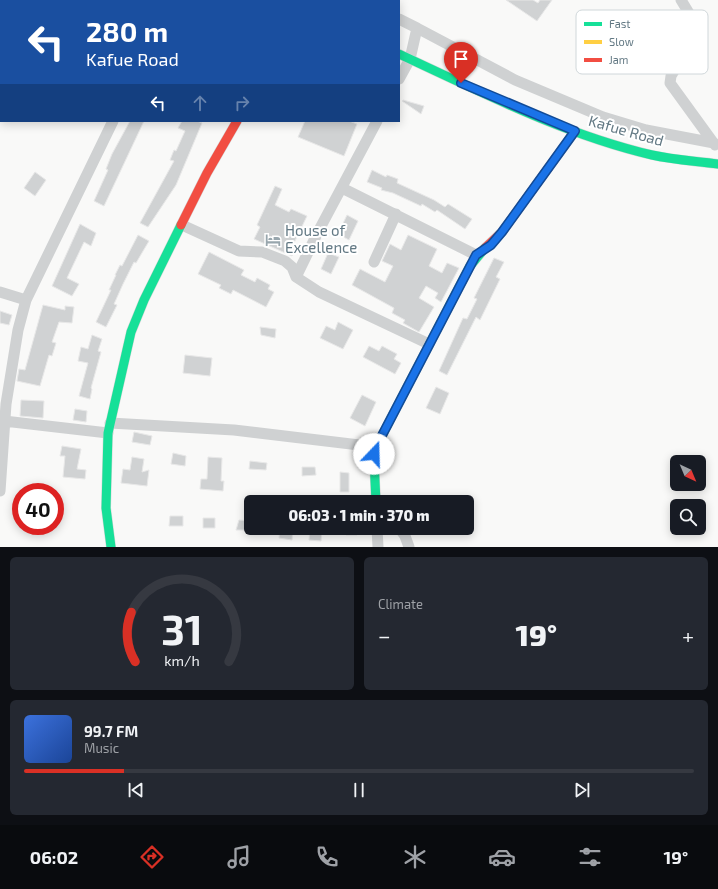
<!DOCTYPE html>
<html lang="en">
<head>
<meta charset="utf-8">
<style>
	body { margin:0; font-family:"Exo 2",sans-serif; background:#242831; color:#f1f3f6; height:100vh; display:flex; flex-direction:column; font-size:15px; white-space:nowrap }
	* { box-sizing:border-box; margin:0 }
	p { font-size:13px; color:#9ea1a6 }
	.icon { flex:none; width:22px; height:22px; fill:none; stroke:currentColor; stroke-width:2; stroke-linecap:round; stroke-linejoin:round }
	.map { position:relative; height:547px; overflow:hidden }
	.panel { display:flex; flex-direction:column; gap:10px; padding:10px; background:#0d0f14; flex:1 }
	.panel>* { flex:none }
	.hud { position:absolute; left:0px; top:0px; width:400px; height:122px; box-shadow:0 2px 10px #0003; background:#1a4fa0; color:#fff; overflow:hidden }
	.needle { width:26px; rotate:136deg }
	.fabs { position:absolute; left:670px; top:455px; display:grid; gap:8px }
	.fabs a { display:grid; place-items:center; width:36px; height:36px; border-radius:6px; background:#171b24; box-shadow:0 2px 10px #0003; font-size:20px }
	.speed { position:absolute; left:12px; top:483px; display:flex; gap:8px; font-size:20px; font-weight:700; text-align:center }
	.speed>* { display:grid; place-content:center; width:52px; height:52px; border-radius:50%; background:#171b24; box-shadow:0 2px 10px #0003; line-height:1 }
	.speed .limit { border:6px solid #d22; background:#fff; color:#111 }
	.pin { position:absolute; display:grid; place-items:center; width:34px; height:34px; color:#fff; margin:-41px -17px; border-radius:50% 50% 50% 0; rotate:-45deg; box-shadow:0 0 4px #0007 }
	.pin .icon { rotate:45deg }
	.me { position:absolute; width:44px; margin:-22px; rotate:21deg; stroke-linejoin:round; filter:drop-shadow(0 0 3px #0008) }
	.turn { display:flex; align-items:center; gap:14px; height:84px; padding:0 20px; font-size:18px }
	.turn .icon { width:52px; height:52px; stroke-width:2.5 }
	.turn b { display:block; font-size:28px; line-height:34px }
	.lanes { display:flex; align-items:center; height:38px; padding:0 20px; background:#0003; justify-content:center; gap:20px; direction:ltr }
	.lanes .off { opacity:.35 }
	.big { font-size:30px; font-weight:800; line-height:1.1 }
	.panel .tile { flex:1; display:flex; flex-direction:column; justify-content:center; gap:6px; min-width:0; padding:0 14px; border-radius:6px; background:#242831 }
	.panel .dial { align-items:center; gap:0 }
	.dial svg { height:104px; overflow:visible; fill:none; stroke:#363941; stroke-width:7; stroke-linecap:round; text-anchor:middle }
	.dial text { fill:#f1f3f6; stroke:none }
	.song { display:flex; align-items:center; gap:12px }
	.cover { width:48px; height:48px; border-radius:6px; background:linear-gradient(135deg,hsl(220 70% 55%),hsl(220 70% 35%)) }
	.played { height:4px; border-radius:2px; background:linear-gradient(90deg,#d93025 15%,#363941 15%) }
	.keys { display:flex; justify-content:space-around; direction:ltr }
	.heat { display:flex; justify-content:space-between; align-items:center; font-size:22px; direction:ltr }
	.panel .tiles { flex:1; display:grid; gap:10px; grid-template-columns:1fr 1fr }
	.tile:last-child { grid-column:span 2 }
	.trip { position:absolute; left:244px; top:495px; width:230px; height:40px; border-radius:6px; background:#171b24; box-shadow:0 2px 10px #0003; font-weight:800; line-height:40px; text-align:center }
	.tabs { display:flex; height:64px; justify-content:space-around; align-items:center; background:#090b0e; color:#9ea1a6 }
	.tabs .icon { width:28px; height:28px }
	.tabs .current { color:#d93025 }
	.tabs b { font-size:18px; color:#f1f3f6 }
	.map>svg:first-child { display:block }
</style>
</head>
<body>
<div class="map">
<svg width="718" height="547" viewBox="0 0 718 547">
	<rect width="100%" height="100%" fill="#f9f9f8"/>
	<path fill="#d0d2d3" stroke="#e8e8e8" d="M 506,0 L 533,0 L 538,3 L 540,0 L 552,0 L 537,21 Z
		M 403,100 L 424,106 L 421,114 L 402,101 Z
		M 130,121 L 144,121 L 104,206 L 94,201 L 108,170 L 106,169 L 112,154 Z
		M 182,121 L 197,121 L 202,123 L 176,185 L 148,227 L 140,223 L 174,161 L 170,160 L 174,150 L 176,151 L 185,131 L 178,128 Z
		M 305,121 L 349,121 L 357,124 L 344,156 L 298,137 Z
		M 372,170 L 386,177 L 387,175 L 398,179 L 397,183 L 434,200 L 445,207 L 448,204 L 472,219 L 465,229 L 437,210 L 435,212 L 422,204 L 421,206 L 393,193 L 381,190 L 382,188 L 367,182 Z
		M 35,172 L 46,180 L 35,196 L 24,188 Z
		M 275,186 L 282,189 L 275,205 L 289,212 L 291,209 L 307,216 L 294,243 L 298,245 L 292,256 L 254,239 L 260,227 L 257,225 Z
		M 347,215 L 358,221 L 349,240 L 338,234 Z
		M 80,224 L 96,233 L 91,246 L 84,242 L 67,278 L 79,284 L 72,296 L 52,286 Z
		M 138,235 L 149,241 L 136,263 L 134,262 L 123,284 L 114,304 L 117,305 L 106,327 L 96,322 L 111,290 L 109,290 L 116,275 L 115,275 L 120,265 L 122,266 Z
		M 408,235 L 437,249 L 429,266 L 442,273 L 447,263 L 459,268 L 441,302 L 435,298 L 438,293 L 426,286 L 419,298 L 434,307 L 419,332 L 403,323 L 405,320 L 392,313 L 394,308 L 352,285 L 360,269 L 385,282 L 393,266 L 382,261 L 390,244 L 401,250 Z
		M 209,252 L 244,270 L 241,275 L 255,282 L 257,278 L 270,285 L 268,289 L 274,292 L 266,307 L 233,290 L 231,294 L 219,288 L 221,285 L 198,274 Z
		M 328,253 L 339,257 L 331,274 L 321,269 Z
		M 494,258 L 504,262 L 496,277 L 500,279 L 480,320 L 476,317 L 447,375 L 439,371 L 463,318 L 467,319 L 477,299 L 474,298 Z
		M 43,305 L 65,310 L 65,306 L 74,307 L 72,323 L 59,322 L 52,342 L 56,343 L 52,356 L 49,355 L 40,386 L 17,381 L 19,369 L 25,370 Z
		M 0,311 L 12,315 L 9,325 L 0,323 Z
		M 338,322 L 353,330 L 343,349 L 320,338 L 326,326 L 335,330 Z
		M 260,327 L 276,329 L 275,338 L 261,335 Z
		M 92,335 L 102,339 L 98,351 L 101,352 L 91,388 L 92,389 L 90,399 L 79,396 L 88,363 L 78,361 L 81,347 L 88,349 Z
		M 369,346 L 379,351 L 382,346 L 397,354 L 394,359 L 401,363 L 395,374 L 363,357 Z
		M 185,355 L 212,358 L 210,376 L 183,373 Z
		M 436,387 L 449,393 L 440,414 L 426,408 Z
		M 362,395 L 376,402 L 365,426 L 350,418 Z
		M 21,400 L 44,401 L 43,418 L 20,416 Z
		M 75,409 L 87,411 L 86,422 L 73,420 Z
		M 134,432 L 152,436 L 150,445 L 132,442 Z
		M 62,446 L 81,449 L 77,469 L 86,470 L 85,479 L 63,477 L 65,456 L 60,456 Z
		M 173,453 L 186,456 L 185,466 L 171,464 Z
		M 132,457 L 144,459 L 142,472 L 149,470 L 147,486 L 121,483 L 123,469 L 130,470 Z
		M 208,457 L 222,458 L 221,481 L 224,481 L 223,491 L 200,489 L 201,479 L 207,479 Z
		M 250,461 L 267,463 L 266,470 L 249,469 Z
		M 302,467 L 315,467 L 316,475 L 302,476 Z
		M 340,472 L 349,473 L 349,492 L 340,492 Z
		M 170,516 L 183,516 L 183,526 L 169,526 Z
		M 203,518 L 215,518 L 215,528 L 203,528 Z
		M 239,520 L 250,521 L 250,530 L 236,530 Z
		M 280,528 L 293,528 L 292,540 L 279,538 Z
		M 347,528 L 357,528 L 357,535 L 346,535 Z
		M 310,529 L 322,530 L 321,541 L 309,540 Z"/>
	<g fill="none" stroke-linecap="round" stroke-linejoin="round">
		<g stroke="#d5d6d6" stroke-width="10">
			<path id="fast" d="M 399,54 C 481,92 563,134 652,155 C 674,160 696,161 718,164
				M 376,502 L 374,460 L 376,447 L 470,266 L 485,248
				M 111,547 L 106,508 L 108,433 L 131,332 L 144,300 L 181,225"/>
		</g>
		<g stroke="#d5d6d6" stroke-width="10">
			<path id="slow" d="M 284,0 L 286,1"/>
		</g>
		<g stroke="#d5d6d6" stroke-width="10">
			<path id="jam" d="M 181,225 L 207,173 L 237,121
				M 485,248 L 502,232 L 575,131"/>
		</g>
		<path stroke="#cfd1d2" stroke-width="11" d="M 358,0 L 360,1
			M 681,0 L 695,23 L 697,28 L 696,34 L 671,76 L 670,83 L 715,145
			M 399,19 L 417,28
			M 399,79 L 410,59 L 417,28 L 515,80 L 603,117 L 646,130 L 714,143
			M 342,188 L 476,255
			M 182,225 L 239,251 L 262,252 L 285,261 L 292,267 L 296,277 L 319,292 L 429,344
			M 374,262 L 396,214
			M 296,277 L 319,230 L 377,121
			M 0,292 L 26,300
			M 0,418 L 4,421 L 108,433
			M 110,423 L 234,430 L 376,447
			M 0,491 L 6,404 L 18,330 L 26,300 L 113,121
			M 377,528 L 378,547
			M 399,528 L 405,536 L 409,547"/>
		<use href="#fast" stroke="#16e098" stroke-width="9"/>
		<use href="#slow" stroke="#ffcf43" stroke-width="9"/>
		<use href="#jam" stroke="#f24e42" stroke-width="9"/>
	</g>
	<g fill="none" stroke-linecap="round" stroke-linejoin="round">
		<g stroke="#114b97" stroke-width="10">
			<path id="route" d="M 374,454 L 376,447 L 476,255 L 491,245 L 502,232 L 575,131 L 461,83"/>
		</g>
		<use href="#route" stroke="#1a73e8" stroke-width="7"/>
	</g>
	<defs>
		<g id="hotel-bare" transform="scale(1.2)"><path d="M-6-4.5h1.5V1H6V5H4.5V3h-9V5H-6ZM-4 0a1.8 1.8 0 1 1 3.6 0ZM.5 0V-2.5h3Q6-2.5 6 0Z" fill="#98a6ad" stroke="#fff" stroke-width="2.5" paint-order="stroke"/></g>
	</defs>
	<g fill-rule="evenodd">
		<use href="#hotel-bare" x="273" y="240"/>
	</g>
	<g text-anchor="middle" stroke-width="4" stroke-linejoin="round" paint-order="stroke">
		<g font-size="15" fill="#637984" stroke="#fff">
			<text transform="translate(626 131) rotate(16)" y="5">Kafue Road</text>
		</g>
		<g font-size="15" fill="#637984" stroke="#fff" text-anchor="start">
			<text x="285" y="236">House of<tspan x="285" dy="17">Excellence</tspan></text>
		</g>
	</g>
	<rect x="576" y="10" width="132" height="64" rx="6" fill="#fff" stroke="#d0d7da" stroke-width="1"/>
	<rect x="584" y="22" width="18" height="4" fill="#16e098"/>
	<rect x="584" y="40" width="18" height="4" fill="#ffcf43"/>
	<rect x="584" y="58" width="18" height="4" fill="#f24e42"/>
	<g font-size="11" fill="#637984">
		<text x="609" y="28">Fast</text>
		<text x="609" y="46">Slow</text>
		<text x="609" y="64">Jam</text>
	</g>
</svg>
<div class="fabs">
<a><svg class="needle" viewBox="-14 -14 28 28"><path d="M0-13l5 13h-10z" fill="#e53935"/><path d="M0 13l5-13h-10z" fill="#9ea1a6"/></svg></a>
<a><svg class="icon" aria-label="search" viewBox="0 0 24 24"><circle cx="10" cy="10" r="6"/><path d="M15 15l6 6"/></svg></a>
</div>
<div class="speed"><div class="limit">40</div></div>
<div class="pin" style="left:461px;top:83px;background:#d93025"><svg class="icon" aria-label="arrive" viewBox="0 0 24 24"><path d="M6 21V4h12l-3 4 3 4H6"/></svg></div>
<svg class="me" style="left:374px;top:454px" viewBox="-20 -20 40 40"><circle r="19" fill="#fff"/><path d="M0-13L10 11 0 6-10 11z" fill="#1a73e8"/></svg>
<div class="trip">06:03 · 1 min · 370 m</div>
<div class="hud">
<div class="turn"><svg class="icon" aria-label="left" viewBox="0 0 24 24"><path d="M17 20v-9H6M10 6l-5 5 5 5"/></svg><div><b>280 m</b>Kafue Road</div></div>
<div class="lanes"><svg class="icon" aria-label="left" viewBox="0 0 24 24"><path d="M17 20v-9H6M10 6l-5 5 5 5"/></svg><svg class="icon off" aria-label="ahead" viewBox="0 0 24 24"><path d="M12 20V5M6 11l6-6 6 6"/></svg><svg class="icon off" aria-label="right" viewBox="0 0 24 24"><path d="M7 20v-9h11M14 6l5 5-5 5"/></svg></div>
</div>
</div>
<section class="panel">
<div class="tiles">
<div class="tile dial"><svg viewBox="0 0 100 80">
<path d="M14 69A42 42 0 1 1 86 69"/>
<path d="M14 69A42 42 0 0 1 11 31" stroke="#d93025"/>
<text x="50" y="56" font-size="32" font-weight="700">31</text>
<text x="50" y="72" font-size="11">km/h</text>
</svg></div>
<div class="tile"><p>Climate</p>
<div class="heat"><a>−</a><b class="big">19°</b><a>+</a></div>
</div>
<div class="tile">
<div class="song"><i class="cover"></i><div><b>99.7 FM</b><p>Music</p></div></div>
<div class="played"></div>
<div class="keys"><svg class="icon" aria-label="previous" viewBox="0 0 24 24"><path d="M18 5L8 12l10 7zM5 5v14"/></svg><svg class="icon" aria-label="pause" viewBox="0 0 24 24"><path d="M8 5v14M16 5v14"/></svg><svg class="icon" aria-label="next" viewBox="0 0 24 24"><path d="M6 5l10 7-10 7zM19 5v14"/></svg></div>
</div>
</div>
</section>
<nav class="tabs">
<b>06:02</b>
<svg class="icon current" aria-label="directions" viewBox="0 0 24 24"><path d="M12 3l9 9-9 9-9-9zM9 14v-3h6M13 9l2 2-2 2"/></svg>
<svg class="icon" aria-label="music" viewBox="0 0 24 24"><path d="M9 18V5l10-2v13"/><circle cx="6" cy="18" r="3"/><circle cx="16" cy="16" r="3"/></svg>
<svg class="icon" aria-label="phone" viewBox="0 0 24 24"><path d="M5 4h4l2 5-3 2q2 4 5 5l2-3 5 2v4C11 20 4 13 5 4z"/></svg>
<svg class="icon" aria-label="climate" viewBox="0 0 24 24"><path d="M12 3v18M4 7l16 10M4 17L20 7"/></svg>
<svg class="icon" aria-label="car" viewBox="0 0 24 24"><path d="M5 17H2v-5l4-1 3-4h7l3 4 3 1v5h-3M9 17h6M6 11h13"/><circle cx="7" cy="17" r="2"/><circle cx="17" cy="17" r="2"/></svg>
<svg class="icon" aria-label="filters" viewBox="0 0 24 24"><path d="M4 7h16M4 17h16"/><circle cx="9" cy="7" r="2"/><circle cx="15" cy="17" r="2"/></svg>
<b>19°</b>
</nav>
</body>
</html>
